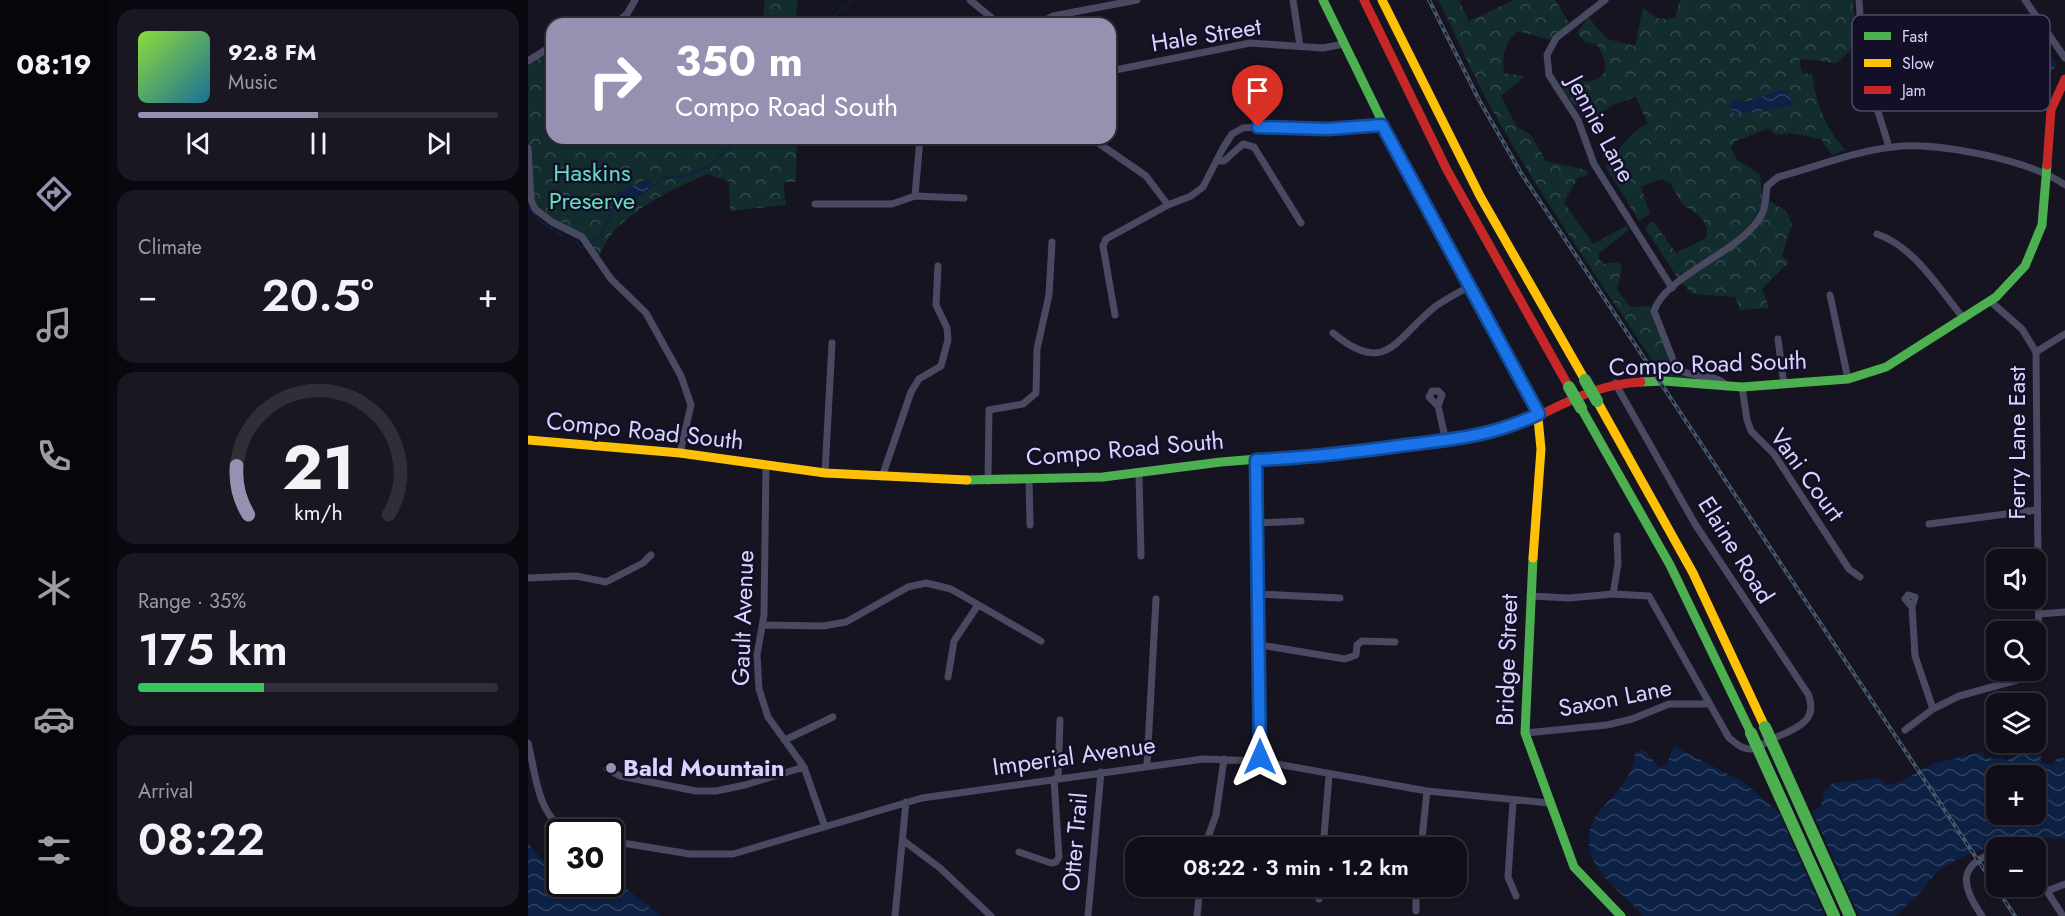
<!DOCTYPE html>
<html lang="en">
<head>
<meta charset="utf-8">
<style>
	body { margin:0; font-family:Jost,sans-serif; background:#191822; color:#f1f3f6; height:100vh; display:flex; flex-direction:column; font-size:22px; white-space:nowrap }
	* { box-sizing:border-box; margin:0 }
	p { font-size:20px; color:#9c9ca2 }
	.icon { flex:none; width:33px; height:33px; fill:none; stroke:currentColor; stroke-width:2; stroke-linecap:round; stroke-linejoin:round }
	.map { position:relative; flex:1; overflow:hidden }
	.drawer { display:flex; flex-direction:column; gap:9px; padding:9px; background:#09080e; width:420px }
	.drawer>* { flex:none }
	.hud { position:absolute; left:18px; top:18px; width:570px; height:126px; border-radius:18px; box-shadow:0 2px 4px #0004,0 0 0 2px #302f38; background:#9591b1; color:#fff; overflow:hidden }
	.controls { position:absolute; left:1458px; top:549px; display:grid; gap:12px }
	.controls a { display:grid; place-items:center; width:60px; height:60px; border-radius:12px; background:#100f19; box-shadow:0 2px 4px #0004,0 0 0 2px #302f38; font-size:30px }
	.speed { position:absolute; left:18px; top:819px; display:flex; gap:12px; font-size:30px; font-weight:700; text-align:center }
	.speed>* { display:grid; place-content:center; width:78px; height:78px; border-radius:50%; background:#100f19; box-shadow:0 2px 4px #0004,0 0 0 2px #302f38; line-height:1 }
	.speed .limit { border:3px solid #111; border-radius:9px; background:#fff; color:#111 }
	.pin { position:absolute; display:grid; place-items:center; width:51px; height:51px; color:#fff; margin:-62px -26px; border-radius:50% 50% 50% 0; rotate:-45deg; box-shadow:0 0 6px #0007 }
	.pin .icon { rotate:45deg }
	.me { position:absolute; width:66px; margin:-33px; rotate:0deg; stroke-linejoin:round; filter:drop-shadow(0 0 4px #0008) }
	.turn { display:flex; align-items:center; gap:21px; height:126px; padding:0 30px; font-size:27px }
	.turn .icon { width:78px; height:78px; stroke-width:2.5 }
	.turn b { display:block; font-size:42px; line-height:51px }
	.big { font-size:45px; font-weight:600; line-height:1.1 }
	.drawer .tile { flex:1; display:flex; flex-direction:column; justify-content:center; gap:9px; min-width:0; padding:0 21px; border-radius:18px; background:#191822 }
	.drawer .dial { align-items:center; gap:0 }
	.dial svg { height:156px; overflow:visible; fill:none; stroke:#302f38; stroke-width:7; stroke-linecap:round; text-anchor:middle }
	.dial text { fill:#f1f3f6; stroke:none }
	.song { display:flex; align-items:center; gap:18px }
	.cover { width:72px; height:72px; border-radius:9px; background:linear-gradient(135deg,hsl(90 70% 55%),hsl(200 70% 35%)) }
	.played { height:6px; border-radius:3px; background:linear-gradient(90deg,#9591b1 50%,#302f38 50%) }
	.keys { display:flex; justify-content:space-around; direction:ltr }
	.heat { display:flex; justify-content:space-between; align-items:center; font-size:33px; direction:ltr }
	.charge { height:9px; border-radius:4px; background:linear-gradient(90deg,#34c759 35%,#302f38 0) }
	.trip { position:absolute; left:597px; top:837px; width:342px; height:60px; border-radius:18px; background:#100f19; box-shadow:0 2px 4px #0004,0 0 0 2px #302f38; font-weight:600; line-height:60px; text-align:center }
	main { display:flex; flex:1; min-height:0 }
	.tab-bar { display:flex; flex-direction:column; width:108px; justify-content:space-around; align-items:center; background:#06060a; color:#9c9ca2 }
	.tab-bar .icon { width:42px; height:42px }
	.tab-bar .current { color:#9591b1 }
	.tab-bar b { font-size:27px; color:#f1f3f6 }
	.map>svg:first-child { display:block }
</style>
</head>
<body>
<main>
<nav class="tab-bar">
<b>08:19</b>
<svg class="icon current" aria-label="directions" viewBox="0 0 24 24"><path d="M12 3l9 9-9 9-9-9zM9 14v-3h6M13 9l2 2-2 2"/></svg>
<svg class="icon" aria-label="music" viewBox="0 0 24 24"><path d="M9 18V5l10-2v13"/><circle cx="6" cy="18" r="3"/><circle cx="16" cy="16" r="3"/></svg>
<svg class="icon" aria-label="phone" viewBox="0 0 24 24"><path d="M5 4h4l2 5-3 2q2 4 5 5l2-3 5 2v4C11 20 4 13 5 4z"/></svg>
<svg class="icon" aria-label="climate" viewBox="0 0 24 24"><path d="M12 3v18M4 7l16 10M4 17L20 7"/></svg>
<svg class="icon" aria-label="car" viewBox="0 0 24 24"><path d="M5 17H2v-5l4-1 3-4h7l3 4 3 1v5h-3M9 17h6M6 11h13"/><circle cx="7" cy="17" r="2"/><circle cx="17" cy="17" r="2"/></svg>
<svg class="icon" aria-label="filters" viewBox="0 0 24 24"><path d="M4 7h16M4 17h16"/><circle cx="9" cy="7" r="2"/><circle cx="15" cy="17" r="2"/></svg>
</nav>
<section class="drawer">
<div class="tile">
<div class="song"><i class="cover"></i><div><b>92.8 FM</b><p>Music</p></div></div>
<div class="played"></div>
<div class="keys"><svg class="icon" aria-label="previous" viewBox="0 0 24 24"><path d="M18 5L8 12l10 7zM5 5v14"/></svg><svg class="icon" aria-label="pause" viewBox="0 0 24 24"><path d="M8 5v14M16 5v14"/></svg><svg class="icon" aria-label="next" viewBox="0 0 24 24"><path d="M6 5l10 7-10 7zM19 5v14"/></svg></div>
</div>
<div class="tile"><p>Climate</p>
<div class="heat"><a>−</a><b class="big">20.5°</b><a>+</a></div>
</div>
<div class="tile dial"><svg viewBox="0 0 100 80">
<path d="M14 69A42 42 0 1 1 86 69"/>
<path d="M14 69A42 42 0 0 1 8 44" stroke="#9591b1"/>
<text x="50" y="56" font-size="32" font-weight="700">21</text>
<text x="50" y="72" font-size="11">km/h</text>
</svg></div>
<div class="tile"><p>Range · 35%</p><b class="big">175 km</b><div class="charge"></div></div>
<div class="tile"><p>Arrival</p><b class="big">08:22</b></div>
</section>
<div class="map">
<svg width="1537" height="916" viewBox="0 0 1537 916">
	<defs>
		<pattern id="forest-crowns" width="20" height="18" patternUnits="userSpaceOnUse" patternTransform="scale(1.5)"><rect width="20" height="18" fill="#132c2d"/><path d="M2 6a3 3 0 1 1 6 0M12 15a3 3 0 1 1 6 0" fill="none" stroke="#354a4c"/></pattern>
		<pattern id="water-waves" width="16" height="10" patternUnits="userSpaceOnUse" patternTransform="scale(1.5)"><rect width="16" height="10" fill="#0d2144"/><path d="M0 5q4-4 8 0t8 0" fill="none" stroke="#304060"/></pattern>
	</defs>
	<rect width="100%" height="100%" fill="#161421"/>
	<path fill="url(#forest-crowns)" d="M 237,0 L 270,0 L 267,24 L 234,24 Z
		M 910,0 L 931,0 L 941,21 L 986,0 L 1027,0 L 1041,23 L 1022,40 L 990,31 C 976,42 974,57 976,73 L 997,76 L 973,96 L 989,127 L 1002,134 L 1018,161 L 1058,170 L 1060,175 L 1050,178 L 1036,202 L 1065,244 L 1098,226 L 1101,230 L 1071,253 L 1071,259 L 1076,264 L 1090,262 L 1094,267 L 1089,289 L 1102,307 L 1122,306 L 1142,358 L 1138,361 L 1141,369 L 1163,379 L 1135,377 C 1073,281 1005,188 952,87 C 937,58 925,28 910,0 Z
		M 1152,0 L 1325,0 L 1329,44 L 1309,63 C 1295,63 1285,58 1271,60 L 1274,73 L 1284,74 C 1288,102 1298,131 1318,150 L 1304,155 L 1293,139 L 1262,133 L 1248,135 L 1241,128 L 1208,141 L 1203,147 L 1209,160 L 1232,174 L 1234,196 L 1259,212 L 1264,225 L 1254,256 L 1261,262 L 1234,289 L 1241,308 L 1212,310 L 1207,297 L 1164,294 L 1149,277 L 1117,228 L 1125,221 L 1148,253 L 1178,238 C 1182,218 1166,213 1154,204 L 1142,183 L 1133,179 L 1113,187 L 1122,214 L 1111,221 L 1077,166 C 1092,152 1100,131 1120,124 L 1108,97 L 1084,105 L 1060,123 L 1029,82 L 1037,84 L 1050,75 L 1056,82 C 1084,79 1080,62 1068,44 L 1058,43 L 1049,33 L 1060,17 L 1079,39 L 1107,46 L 1115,8 C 1126,17 1132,22 1147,17 Z
		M 24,46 L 24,138 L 269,138 L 268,182 L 255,182 L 258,205 L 202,211 L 201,182 L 180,174 C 148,187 112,205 87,230 C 80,237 75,249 70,258 L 48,233 L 7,209 L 0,149 L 0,61 Z"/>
	<path fill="url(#water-waves)" fill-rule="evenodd" d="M 1494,28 L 1508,34 L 1529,66 L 1514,82 L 1455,75 L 1447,41 L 1452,32 L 1459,29 Z
		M 1256,89 L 1263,98 L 1263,106 L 1214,114 L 1206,113 L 1201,106 L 1207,99 L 1217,102 Z
		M 117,180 L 123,182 L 123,189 L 89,211 L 85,210 L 82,200 L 84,196 Z
		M 1146,746 L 1217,783 L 1249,811 L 1269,818 L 1293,807 L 1295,793 L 1305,783 L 1351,778 L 1359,785 C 1380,781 1385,772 1403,765 C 1419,759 1437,756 1455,752 L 1456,758 L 1475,758 L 1477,761 L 1509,747 L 1515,763 L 1524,765 L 1529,758 L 1537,758 L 1537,839 L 1492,836 L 1434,857 L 1411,870 L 1388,897 L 1367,916 L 1115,916 C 1100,897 1077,884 1066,861 C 1046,819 1086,804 1101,774 C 1105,767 1106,759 1108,752 L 1115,749 L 1131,767 L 1138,766 ZM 1468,776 L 1508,776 L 1508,814 L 1468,814 Z
		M 0,843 L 15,861 L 31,861 L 32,884 L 82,884 L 83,877 L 133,916 L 0,916 Z"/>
	<path fill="#161421" d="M 1248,806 L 1269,814 L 1283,809 L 1331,916 L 1297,916 Z"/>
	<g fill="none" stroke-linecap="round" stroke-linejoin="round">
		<path stroke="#0d2144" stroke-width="1.5" d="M 257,24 L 263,22 L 272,24
			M 301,24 L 308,14 L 324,0
			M 120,187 L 130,184 L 135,178 L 161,175 L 181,166 L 213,138
			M 0,208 L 12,221 L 35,236
			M 72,236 L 86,209
			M 40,238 L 48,241 L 53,248 L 57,246
			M 62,242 L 71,238"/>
		<path stroke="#4a4962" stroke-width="7" d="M 442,0 L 471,24
			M 765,0 L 772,46
			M 1077,0 L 1028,38 L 1019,55 L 1021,75 L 1050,120 L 1066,164 L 1144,288
			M 1331,0 L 1335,63 L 1361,147
			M 1497,0 L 1537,58
			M 87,24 L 99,14 L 107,0
			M 510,24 L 525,16 L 609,0
			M 0,61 L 24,46
			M 582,71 L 722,43 L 795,48 L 816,44
			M 563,138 L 618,176 L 640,205
			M 0,148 L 3,200 L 7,209 L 24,222 L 54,237 L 83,279 L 118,313 L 153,376 L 163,405 L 152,453
			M 689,161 L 696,161 L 715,144 L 726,147 L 773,223
			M 387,196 L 392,138
			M 387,196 L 436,198
			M 287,204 L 364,204 L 387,196
			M 1349,234 C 1387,247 1411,289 1436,319
			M 1302,295 L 1320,379
			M 587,315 L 575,246 L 578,239 L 640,205 L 663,196 L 675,187 L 695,148 L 704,134 L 715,128 L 744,126 L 799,129 L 854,125
			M 805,333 C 859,378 868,337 908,306 C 918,299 930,293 940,287
			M 1250,339 L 1256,385
			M 1508,352 L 1537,334
			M 1200,387 C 1187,370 1161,382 1147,365 L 1126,311 C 1137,275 1216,251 1234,214 C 1238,206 1238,194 1239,186 L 1250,177 C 1288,167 1327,151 1365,147 C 1408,141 1502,160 1537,185
			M 1214,387 L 1219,420 L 1223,431 L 1246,454 L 1321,569 L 1332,577
			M 910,406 L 914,395 L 910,391 L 904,391 L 901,397 L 910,406 L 918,441
			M 727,460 L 732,761
			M 238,465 L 236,615 L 229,655 L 231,689 L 240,717 L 276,767 L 297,827
			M 297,473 L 304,343
			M 611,474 L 613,556
			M 354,477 L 383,392 L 391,379 L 413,366 L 420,340 L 419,328 L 408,305 L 410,266
			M 501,479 L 502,525
			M 460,481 L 461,410 L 495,404 L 508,393 L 509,349 L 521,295 L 524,242
			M 729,523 L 773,521
			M 1401,524 L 1509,510
			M 0,578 L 48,576 L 78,582 L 115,563 L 123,555
			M 729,594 L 812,598
			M 1085,594 L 1090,564 L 1089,536
			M 1002,596 L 1041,598 L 1085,594 L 1121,596 L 1201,738 C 1208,743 1213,749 1222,749 C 1229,749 1238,742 1244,739 C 1265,730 1292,722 1280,694 L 1167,524 L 1087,383
			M 1384,607 L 1387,597 L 1380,595 L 1377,599 L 1384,607 L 1387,656 L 1405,709
			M 1511,614 L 1537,612
			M 236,625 L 295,626 L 318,622 L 380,587 L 398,583 L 423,589 L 513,641
			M 732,645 L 817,659 L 828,655 L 829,645 L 834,641 L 867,642
			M 420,677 L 426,641 L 450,605
			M 1377,730 L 1405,709 L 1431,696 L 1504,676 L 1511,664 L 1508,352 L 1494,329 L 1462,301
			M 997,733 L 1079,725 L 1104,719 L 1141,704 L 1182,704
			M 257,740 L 305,717
			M 0,743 C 8,774 9,818 42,832
			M 619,765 L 628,599
			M 79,769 L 92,776 L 168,791 L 188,791 L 217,785 L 276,767
			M 530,778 L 532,720
			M 985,801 L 980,877 L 988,896
			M 82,841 L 162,854 L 205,854 L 394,798 L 675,759 L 732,761 L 899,791 L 1021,803
			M 376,841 L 412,868 L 463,916
			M 676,848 L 688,815 L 696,759
			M 795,848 L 801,776
			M 893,848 L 899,791
			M 491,852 L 523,863 L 528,862 L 531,857 L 526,779
			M 1508,874 L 1535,916
			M 1519,891 L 1537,884
			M 791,899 L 792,886
			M 888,911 L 888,886
			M 367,916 L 378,802
			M 560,916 L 573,772
			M 669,916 L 672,886
			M 1454,916 C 1434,887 1428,865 1468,852"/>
		<path stroke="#4caf50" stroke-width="9" d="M 795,0 L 890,195 L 970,338
			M 1113,382 L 1136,381 L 1214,387 L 1320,379 L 1358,367 L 1468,297 L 1497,266 L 1514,225 L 1519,165
			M 1053,408 L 1142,565 L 1223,733
			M 439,480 L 575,477 L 693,462 L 854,449
			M 1005,558 L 997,733 L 1046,867 L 1093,916"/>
		<path stroke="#ffc107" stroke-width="9" d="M 854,0 L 952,196 L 1057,380
			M 970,338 L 1009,408 L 1013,449 L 1005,558
			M 1069,401 L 1165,573 L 1237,727
			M 0,440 L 152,453 L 297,473 L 439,480"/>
		<path stroke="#c62828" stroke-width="9" d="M 836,0 L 919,170 L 1041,387
			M 1519,165 L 1523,110 L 1537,79
			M 854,449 C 893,444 937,443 974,431 C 1023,414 1059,384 1113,382"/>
		<g stroke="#43596b" stroke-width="4">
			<path id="rail" d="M 901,0 L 950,98 L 993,173 L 1487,916"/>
		</g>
		<use href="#rail" stroke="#130f26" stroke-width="1.5" stroke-dasharray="4.5" stroke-linecap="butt"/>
		<path stroke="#4caf50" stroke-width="12" d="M 1057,380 L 1069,401
			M 1041,387 L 1053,408
			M 1237,727 L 1322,916
			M 1223,733 L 1306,916"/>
	</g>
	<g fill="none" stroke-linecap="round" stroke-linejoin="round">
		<g stroke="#114b97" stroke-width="15">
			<path id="route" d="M 730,127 L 799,129 L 854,125 L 1011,414 C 964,436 929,439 878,445 C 828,452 778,458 728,460 L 732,757"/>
		</g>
		<use href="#route" stroke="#1a73e8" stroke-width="10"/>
	</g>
	<circle fill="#9591b1" stroke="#130f26" stroke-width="2" cx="83" cy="768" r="6"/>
	<g text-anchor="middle" stroke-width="5" stroke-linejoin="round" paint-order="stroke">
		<g font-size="24" fill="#d9d4ff" stroke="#130f26">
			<text transform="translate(678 35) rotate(-9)" y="8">Hale Street</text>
			<text transform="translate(1073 129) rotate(62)" y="8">Jennie Lane</text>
			<text transform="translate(1180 364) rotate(-2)" y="8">Compo Road South</text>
			<text transform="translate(117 431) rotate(6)" y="8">Compo Road South</text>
			<text transform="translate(1489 443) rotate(-90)" y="8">Ferry Lane East</text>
			<text transform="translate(597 449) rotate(-5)" y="8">Compo Road South</text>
			<text transform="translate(1279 475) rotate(54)" y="8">Vani Court</text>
			<text transform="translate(1208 550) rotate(58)" y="8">Elaine Road</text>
			<text transform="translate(215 618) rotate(-88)" y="8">Gault Avenue</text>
			<text transform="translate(979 660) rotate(-88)" y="8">Bridge Street</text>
			<text transform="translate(1087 698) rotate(-11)" y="8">Saxon Lane</text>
			<text transform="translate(546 756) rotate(-8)" y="8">Imperial Avenue</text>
			<text transform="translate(547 842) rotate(-85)" y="8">Otter Trail</text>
		</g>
		<g font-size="24" fill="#5fe0c0" stroke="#130f26">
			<text x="64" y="181">Haskins<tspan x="64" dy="28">Preserve</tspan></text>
		</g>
		<g font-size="24" font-weight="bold" fill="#d9d4ff" stroke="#130f26" text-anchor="start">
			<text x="95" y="776">Bald Mountain</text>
		</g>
	</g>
	<rect x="1324" y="15" width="198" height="96" rx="9" fill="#130f26" stroke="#4e4a67" stroke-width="1.5"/>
	<rect x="1336" y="32" width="27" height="8" fill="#4caf50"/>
	<rect x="1336" y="59" width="27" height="8" fill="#ffc107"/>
	<rect x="1336" y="86" width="27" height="8" fill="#c62828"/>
	<g font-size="16" fill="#d9d4ff">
		<text x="1374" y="42">Fast</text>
		<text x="1374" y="69">Slow</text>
		<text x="1374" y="96">Jam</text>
	</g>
</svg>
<div class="controls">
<a><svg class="icon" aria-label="sound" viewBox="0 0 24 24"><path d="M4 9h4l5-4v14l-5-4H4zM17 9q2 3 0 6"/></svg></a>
<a><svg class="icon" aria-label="search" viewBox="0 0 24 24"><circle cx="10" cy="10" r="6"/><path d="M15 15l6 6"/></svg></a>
<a><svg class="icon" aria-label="layers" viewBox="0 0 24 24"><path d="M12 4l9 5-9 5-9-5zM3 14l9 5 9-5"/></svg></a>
<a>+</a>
<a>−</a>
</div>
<div class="speed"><div class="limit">30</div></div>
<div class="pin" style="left:730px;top:127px;background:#d93025"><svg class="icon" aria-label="arrive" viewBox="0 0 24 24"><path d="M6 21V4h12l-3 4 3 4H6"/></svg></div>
<svg class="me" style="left:732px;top:757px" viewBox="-20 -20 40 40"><path d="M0-17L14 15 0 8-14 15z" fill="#1a73e8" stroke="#fff" stroke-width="4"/></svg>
<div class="trip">08:22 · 3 min · 1.2 km</div>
<div class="hud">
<div class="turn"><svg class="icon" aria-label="right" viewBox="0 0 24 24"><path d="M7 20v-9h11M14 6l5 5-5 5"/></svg><div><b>350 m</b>Compo Road South</div></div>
</div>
</div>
</main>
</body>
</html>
